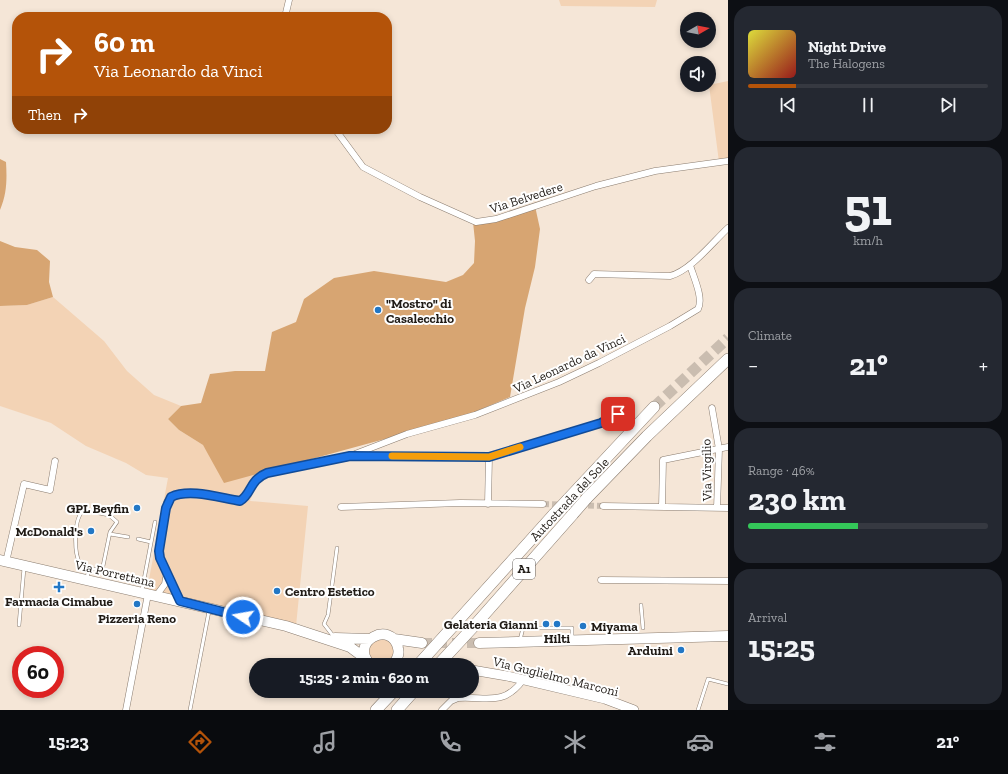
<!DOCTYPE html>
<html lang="en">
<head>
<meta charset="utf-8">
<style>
	body { margin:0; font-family:"Zilla Slab",serif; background:#242831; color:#f1f3f6; height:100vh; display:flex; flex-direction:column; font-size:15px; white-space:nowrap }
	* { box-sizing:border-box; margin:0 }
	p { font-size:13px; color:#9ea1a6 }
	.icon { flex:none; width:22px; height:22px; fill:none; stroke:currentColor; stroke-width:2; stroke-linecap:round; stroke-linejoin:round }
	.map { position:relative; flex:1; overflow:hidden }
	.drawer { display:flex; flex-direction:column; gap:6px; padding:6px; background:#0d0f14; width:280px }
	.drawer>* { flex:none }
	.banner { position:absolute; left:12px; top:12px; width:380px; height:122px; border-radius:16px; box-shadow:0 2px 6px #0003; background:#b45309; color:#fff; overflow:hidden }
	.needle { width:26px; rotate:81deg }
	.tools { position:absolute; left:680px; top:12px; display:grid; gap:8px }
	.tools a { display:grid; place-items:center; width:36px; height:36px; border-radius:50%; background:#171b24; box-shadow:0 2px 6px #0003; font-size:20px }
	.speed { position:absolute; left:12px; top:646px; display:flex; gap:8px; font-size:20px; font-weight:700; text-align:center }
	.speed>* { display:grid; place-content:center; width:52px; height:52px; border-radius:50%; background:#171b24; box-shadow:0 2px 6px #0003; line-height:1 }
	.speed .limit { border:6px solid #d22; background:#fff; color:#111 }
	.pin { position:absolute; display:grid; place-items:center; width:34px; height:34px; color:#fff; margin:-17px; border-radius:8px; box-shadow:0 2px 6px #0006 }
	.me { position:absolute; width:44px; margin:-22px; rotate:282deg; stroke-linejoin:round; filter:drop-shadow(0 0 3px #0008) }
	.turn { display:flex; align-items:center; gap:14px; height:84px; padding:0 16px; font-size:18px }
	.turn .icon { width:52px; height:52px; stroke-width:2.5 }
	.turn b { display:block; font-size:28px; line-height:34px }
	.then { display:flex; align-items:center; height:38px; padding:0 16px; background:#0003; gap:8px; font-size:15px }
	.big { font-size:30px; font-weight:800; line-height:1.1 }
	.drawer .card { flex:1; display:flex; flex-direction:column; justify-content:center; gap:6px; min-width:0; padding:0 14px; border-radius:16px; background:#242831 }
	.drawer .dial { align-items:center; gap:0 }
	.dial b { font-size:52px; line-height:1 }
	.song { display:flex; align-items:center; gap:12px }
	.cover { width:48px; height:48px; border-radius:6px; background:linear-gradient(135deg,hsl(60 70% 55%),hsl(0 70% 35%)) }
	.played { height:4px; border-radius:2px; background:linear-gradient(90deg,#b45309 20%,#363941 20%) }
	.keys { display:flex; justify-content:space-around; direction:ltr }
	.heat { display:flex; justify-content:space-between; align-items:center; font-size:22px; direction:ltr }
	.charge { height:6px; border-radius:3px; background:linear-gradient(90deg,#34c759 46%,#363941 0) }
	.trip { position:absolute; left:249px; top:658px; width:230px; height:40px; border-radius:20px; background:#171b24; box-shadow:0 2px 6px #0003; font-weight:800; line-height:40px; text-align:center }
	.tab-bar { display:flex; height:64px; justify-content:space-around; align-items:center; background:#090b0e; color:#9ea1a6 }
	.tab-bar .icon { width:28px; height:28px }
	.tab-bar .current { color:#b45309 }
	.tab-bar b { font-size:18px; color:#f1f3f6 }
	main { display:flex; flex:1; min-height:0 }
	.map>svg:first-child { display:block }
</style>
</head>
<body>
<main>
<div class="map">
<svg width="728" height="710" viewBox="0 0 728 710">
	<rect width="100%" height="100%" fill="#f5e6d7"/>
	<path fill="#f3d3b5" d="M 559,0 L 657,0 L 655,7 L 561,6 Z
		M 728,81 L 728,160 L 719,162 L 709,85 Z
		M 53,297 L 104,341 L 127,371 L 154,395 L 181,406 L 168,419 L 179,430 L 203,445 L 213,460 L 266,471 L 256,485 L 250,501 L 308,506 L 296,626 L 147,590 L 168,478 L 146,475 L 126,463 L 86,446 L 51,423 L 0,406 L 0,306 L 27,305 Z
		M369 652a13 13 0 1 1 26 0a13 13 0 1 1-26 0Z"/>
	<path fill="#d7a572" d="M 0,159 L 6,162 C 7,179 7,194 0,210 Z
		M 535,206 L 540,229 L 535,267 L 525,308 L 510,397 L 458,419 L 224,483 L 203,445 L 179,430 L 168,419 L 181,406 L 201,403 L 210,374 L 235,371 L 265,371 L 272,332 L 296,322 L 304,299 L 334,278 L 374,271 L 446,282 L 463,275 L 474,263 L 475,241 L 473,222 Z
		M 0,241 L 15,247 L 37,250 L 50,261 L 49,282 L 53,297 L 27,305 L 0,306 Z"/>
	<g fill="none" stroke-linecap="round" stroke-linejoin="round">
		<path stroke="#cabdb0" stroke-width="6" stroke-dasharray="6 3" stroke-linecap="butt" d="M 543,504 L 603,506"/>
		<path stroke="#cabdb0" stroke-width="10" stroke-dasharray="10 5" stroke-linecap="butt" d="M 422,643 L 479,643"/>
		<path stroke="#cabdb0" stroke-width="11" stroke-dasharray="11 5.5" stroke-linecap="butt" d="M 654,407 L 728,338"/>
		<g stroke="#8a7c6f" stroke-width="4">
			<path id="lane" d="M 110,534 L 128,537
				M 138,539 L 151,542
				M 87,578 L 89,568 L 80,564 C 74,553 73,518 84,510 L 109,515 L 117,522 L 110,532 L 102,571 L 89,568
				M 142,590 L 155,522
				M 641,605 L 643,628
				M 19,625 L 24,568
				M 334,637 L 324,624 L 328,615 L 337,548
				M 520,640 L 523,628 L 572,628 L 572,639
				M 190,710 L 209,611
				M 698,710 L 708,679 L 728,684"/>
		</g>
		<g stroke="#8a7c6f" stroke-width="7">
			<path id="street" d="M 285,17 L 289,0
				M 335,129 L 363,167 L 420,197 L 476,222 L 496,219 L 596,186 L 655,171 L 728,161
				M 589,280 L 594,274 L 670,276 C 690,271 712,243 728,228
				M 712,408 L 719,449 L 717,508
				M 355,454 L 407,434 L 475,415 L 559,382 L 599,363 L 670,326 L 698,309 C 704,298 693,276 690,265
				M 488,504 L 489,457
				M 603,506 L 728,508
				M 341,507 L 460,503 L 543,504
				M 662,507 L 663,460 L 728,447
				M 6,562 L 24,484 L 50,490 L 55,461
				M 601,580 L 728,581
				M 156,596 L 165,584 L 167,573
				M 180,601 L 160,559 L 159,551 L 167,502 C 180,486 221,498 240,501 L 246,495 L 253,483 L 261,475 L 267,473 L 350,457 L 489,457 L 601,423 L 624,409
				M 126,710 L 148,594
				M 442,710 L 451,701 L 458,698 C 486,696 503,707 523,680"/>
		</g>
		<g stroke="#8a7c6f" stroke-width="10">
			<path id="secondary" d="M 472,670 L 507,676 L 605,699 L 634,710"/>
		</g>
		<g stroke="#8a7c6f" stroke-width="11">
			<path id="primary" d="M 0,560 L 286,626 L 350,647 L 366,659
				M 335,638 L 369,639
				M 394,639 L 422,643
				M 479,643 L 728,636
				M 371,665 C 347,642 392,619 398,648 C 400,655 397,660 392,665"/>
		</g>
		<g stroke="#8a7c6f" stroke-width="12">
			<path id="highway" d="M 568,499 L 654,407
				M 586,499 L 647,436 L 728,359
				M 455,624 L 554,514
				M 475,625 L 573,514
				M 376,710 L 394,691
				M 397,710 L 414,691"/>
		</g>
		<use href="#lane" stroke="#fff" stroke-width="3"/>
		<use href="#street" stroke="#fff" stroke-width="6"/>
		<use href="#secondary" stroke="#fff" stroke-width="9"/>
		<use href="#primary" stroke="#fff" stroke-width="10"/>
		<use href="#highway" stroke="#fff" stroke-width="11"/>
		<g stroke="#8a7c6f" stroke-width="12" stroke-linecap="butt">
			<path id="highway-bridge" d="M 554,514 L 568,499
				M 573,514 L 586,499
				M 418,665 L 455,624
				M 438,665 L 475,625"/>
		</g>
		<use href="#highway-bridge" stroke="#fff" stroke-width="11"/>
	</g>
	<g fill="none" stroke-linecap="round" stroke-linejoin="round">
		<g stroke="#114b97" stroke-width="10">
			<path id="route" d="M 243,617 L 180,601 L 160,558 L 159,551 L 166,508 L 171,497 C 190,488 220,498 240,501 C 252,494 249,480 267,473 L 350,456 L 489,457 L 601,423 L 618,414"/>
		</g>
		<use href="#route" stroke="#1a73e8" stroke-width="7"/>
		<path stroke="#f59e0b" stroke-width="7" d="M 392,456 L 489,457 L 520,447"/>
	</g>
	<g fill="#2277c5" stroke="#fff" stroke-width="1.5">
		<circle cx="378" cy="310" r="4"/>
		<circle cx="137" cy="508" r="4"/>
		<circle cx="91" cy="531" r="4"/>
		<path d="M57 581h4v4h4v4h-4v4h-4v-4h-4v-4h4z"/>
		<circle cx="277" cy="591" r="4"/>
		<circle cx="137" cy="604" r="4"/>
		<circle cx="546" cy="624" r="4"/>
		<circle cx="557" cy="624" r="4"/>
		<circle cx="583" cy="626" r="4"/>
		<circle cx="681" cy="650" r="4"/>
	</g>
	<g text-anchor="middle" stroke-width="4" stroke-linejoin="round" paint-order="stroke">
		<rect fill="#fff" stroke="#635f5c" stroke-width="1" x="513" y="559" width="22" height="20" rx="3"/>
		<g font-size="12" font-weight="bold" fill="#201b16">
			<text x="524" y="573">A1</text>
		</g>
		<g font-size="13" fill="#201b16" stroke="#fff">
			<text transform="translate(526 197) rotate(-18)" y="5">Via Belvedere</text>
			<text transform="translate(569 363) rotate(-25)" y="5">Via Leonardo da Vinci</text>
			<text transform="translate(706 470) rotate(-91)" y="5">Via Virgilio</text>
			<text transform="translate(569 499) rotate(-47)" y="5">Autostrada del Sole</text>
			<text transform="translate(115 573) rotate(13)" y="5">Via Porrettana</text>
			<text transform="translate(556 676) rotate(14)" y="5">Via Guglielmo Marconi</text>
		</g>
		<g font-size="13" font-weight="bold" fill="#201b16" stroke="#fff" text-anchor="end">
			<text x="386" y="308" text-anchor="start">"Mostro" di<tspan x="386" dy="15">Casalecchio</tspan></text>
			<text x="129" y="513">GPL Beyfin</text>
			<text x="83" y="536">McDonald's</text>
			<text x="285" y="596" text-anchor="start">Centro Estetico</text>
			<text x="59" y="606" text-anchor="middle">Farmacia Cimabue</text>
			<text x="137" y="623" text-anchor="middle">Pizzeria Reno</text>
			<text x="538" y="629">Gelateria Gianni</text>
			<text x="591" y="631" text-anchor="start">Miyama</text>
			<text x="557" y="643" text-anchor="middle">Hilti</text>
			<text x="673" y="655">Arduini</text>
		</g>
	</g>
</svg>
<div class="tools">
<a><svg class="needle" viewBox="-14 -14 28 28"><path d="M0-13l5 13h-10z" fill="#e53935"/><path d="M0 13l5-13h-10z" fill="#9ea1a6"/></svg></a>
<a><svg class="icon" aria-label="sound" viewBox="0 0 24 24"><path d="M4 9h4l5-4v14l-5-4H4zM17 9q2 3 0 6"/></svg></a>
</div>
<div class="speed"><div class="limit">60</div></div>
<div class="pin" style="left:618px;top:414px;background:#d93025"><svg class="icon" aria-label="arrive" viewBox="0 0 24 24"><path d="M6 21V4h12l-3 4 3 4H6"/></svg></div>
<svg class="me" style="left:243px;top:617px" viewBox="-20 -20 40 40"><circle r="17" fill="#1a73e8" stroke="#fff" stroke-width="3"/><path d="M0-11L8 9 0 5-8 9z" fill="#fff"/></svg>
<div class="trip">15:25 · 2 min · 620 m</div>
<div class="banner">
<div class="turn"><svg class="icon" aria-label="right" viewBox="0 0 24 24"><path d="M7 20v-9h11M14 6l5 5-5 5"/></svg><div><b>60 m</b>Via Leonardo da Vinci</div></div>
<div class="then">Then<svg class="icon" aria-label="right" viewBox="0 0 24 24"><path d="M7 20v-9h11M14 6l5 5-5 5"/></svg></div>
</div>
</div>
<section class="drawer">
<div class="card">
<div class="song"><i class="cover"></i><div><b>Night Drive</b><p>The Halogens</p></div></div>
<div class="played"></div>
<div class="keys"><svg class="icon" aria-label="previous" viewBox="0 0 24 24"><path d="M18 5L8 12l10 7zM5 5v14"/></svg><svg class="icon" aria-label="pause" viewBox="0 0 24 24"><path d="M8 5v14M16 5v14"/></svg><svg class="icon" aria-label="next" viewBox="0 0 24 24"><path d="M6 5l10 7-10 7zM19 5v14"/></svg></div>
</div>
<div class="card dial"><b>51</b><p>km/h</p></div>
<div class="card"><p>Climate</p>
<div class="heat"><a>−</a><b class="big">21°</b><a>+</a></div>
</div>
<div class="card"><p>Range · 46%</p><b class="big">230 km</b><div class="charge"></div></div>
<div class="card"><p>Arrival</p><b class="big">15:25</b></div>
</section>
</main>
<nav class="tab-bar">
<b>15:23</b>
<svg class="icon current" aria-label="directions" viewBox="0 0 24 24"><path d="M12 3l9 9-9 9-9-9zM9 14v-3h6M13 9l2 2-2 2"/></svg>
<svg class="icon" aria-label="music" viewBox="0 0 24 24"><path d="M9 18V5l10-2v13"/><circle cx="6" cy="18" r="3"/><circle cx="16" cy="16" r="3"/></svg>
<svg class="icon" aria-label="phone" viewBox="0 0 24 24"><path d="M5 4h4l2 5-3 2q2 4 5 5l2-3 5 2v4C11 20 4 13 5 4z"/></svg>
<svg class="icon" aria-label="climate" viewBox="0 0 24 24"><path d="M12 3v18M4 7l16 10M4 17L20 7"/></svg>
<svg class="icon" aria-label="car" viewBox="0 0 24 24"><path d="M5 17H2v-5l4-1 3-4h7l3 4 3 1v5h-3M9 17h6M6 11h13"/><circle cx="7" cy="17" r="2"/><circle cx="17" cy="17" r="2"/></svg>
<svg class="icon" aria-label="filters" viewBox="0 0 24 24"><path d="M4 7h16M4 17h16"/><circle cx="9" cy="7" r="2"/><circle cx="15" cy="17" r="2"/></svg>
<b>21°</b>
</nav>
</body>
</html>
